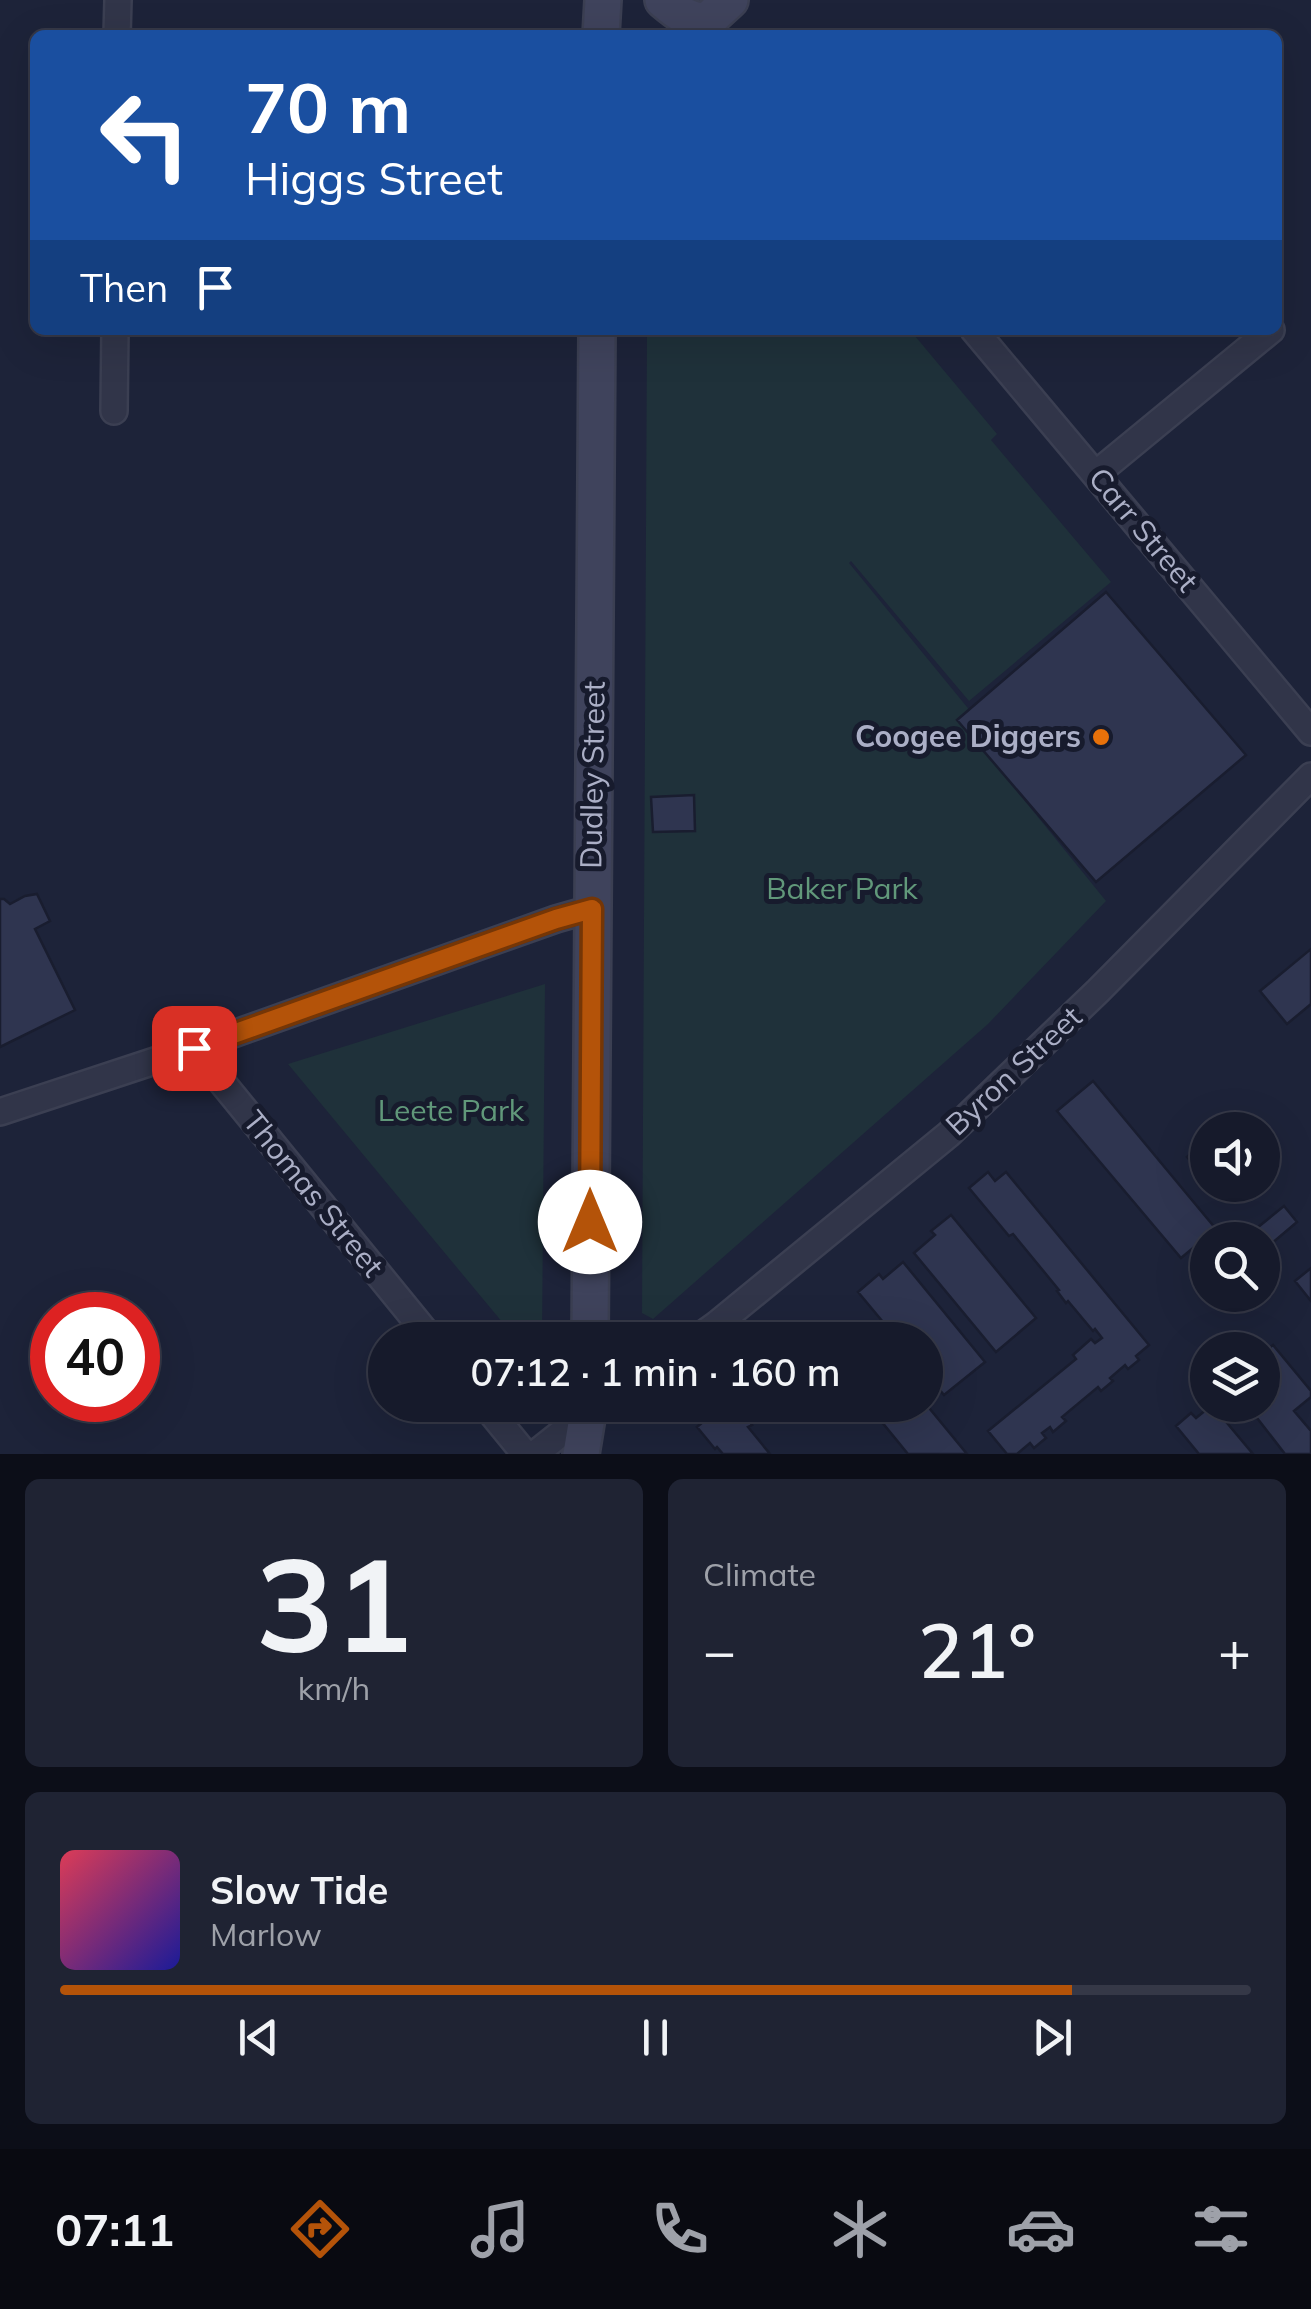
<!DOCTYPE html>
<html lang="en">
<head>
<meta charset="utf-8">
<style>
	body { margin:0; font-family:Mulish,sans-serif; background:#1f2333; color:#f1f3f6; height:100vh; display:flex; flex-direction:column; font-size:38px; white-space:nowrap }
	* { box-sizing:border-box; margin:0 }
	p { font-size:32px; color:#9ea1a9 }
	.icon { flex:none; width:55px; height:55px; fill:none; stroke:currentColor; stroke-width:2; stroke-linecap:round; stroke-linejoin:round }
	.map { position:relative; height:1454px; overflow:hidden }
	.panel { display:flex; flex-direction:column; gap:25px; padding:25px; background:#0c0e18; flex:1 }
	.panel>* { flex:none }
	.guide { position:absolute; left:30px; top:30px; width:1252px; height:305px; border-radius:15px; box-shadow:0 10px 40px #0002,0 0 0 2px #353847; background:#1a4fa0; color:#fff; overflow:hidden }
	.tools { position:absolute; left:1190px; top:1112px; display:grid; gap:20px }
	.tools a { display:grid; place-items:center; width:90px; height:90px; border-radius:50%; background:#161a2b; box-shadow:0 10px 40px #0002,0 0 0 2px #353847; font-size:50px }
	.speed { position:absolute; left:30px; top:1292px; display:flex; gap:20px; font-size:50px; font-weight:700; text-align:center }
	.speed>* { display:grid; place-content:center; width:130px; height:130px; border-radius:50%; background:#161a2b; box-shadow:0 10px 40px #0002,0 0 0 2px #353847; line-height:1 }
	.speed .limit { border:15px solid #d22; background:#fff; color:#111 }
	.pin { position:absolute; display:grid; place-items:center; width:85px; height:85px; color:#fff; margin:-42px; border-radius:20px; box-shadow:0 5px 15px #0006 }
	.me { position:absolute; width:110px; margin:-55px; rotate:0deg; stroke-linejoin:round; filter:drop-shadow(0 0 8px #0008) }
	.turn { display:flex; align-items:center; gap:35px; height:210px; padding:0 50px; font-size:45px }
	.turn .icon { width:130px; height:130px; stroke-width:2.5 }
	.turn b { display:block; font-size:70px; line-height:85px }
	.then { display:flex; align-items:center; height:95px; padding:0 50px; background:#0003; gap:20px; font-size:38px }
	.big { font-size:75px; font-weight:600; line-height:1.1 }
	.panel .widget { flex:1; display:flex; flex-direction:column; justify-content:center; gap:15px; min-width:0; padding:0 35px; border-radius:15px; background:#1f2333 }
	.panel .dial { align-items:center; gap:0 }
	.dial b { font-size:130px; line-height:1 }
	.song { display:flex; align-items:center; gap:30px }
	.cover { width:120px; height:120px; border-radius:15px; background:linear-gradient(135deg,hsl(350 70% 55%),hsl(240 70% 35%)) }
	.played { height:10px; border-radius:5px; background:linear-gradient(90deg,#b45309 85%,#353847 85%) }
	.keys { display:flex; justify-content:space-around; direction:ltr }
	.heat { display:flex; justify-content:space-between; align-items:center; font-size:55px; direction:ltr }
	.panel .tiles { flex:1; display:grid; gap:25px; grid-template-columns:1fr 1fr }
	.widget:last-child { grid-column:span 2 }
	.trip { position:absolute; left:368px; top:1322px; width:575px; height:100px; border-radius:50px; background:#161a2b; box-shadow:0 10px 40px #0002,0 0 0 2px #353847; font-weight:600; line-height:100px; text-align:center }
	.tab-bar { display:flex; height:160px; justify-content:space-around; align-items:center; background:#090a11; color:#9ea1a9 }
	.tab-bar .icon { width:70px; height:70px }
	.tab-bar .active { color:#b45309 }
	.tab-bar b { font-size:45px; color:#f1f3f6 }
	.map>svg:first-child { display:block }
</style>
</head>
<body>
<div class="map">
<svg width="1311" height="1454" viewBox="0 0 1311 1454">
	<rect width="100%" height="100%" fill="#1d2339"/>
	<path fill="#1f313a" d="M 647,330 L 910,330 L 997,434 L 991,440 L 1111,582 L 969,701 L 851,561 L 849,563 L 985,729 L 977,742 L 1106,901 L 988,1024 L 653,1319 L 642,1313 Z
		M 545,984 L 542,1340 L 517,1340 L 288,1064 Z"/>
	<path fill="#2f3550" stroke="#191d2f" stroke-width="2.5" d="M 1106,592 L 1246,755 L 1096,882 L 957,720 Z
		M 694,795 L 695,831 L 653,832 L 651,797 Z
		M 37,894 L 50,921 L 35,929 L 75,1010 L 0,1047 L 0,899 L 4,899 L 10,904 L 25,896 Z
		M 1311,949 L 1311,1004 L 1287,1024 L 1260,991 Z
		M 1093,1081 L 1216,1229 L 1181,1258 L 1057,1111 Z
		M 1208,1141 L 1208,1174 L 1204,1177 L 1187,1157 Z
		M 988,1172 L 995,1181 L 1006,1172 L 1149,1345 L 1136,1356 L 1139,1360 L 1128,1369 L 1125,1365 L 1110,1378 L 1113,1381 L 1101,1391 L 1098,1387 L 1062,1417 L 1066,1421 L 1053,1432 L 1050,1427 L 1042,1433 L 1046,1438 L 1034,1448 L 1030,1443 L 1017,1454 L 1007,1454 L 988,1431 L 1076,1359 L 1073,1355 L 1091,1339 L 1095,1343 L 1102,1338 L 1095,1329 L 1093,1331 L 1068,1301 L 1066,1303 L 1057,1291 L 1059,1290 L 1013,1234 L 1009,1236 L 969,1188 Z
		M 1284,1206 L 1297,1222 L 1271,1244 L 1257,1228 Z
		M 951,1215 L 1036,1318 L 996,1352 L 914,1253 L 935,1235 L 931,1231 Z
		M 903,1262 L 985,1362 L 944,1395 L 925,1372 L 925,1340 L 898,1340 L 858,1292 L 879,1274 L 883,1279 Z
		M 1311,1268 L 1311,1301 L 1295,1281 Z
		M 1273,1345 L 1311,1391 L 1311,1397 L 1294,1411 L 1311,1431 L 1311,1454 L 1285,1454 L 1247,1405 L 1262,1405 L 1262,1353 Z
		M 925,1403 L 967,1454 L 908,1454 L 868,1405 L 925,1405 Z
		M 732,1405 L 736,1405 L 752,1425 L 748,1427 L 770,1454 L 723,1454 L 717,1447 L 715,1449 L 697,1427 L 717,1410 L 721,1414 Z
		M 1212,1405 L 1253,1454 L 1199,1454 L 1176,1426 L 1191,1413 L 1196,1418 Z"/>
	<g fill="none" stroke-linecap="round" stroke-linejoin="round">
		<g stroke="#3b3f52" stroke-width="30">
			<path id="street" d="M 117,35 L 118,0
				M 974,330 L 1311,732
				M 114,411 L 115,330
				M 1096,474 L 1271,330
				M 194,1048 L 432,1340
				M 0,1112 L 194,1048 L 556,919 L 591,909
				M 695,1340 L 716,1325 L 949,1134 L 1098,991 L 1311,776
				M 485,1405 L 525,1454
				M 535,1454 L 593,1408"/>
		</g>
		<g stroke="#3b3f52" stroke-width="40">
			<path id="secondary" d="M 663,0 C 677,12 688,21 707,21
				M 707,21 L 730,0
				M 601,35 L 603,0
				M 590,1340 L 597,330
				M 581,1454 L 589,1405"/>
		</g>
		<use href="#street" stroke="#313549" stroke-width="25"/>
		<use href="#secondary" stroke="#3f435c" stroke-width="35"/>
	</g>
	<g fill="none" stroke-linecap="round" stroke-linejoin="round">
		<g stroke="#753606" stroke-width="25">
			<path id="route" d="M 194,1048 L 556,919 L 592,909 L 590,1222"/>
		</g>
		<use href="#route" stroke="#b45309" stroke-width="18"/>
	</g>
	<circle fill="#e8710a" stroke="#171b2d" stroke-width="4" cx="1101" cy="737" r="10"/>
	<g text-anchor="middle" stroke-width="10" stroke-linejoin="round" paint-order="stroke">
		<g font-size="30" fill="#abafc6" stroke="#171b2d">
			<text transform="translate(1143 530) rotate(50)" y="10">Carr Street</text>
			<text transform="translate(593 775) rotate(-89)" y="10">Dudley Street</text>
			<text transform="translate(1014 1071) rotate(-43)" y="10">Byron Street</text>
			<text transform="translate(313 1194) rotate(51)" y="10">Thomas Street</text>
		</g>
		<g font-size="30" font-weight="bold" fill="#abafc6" stroke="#171b2d" text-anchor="end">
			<text x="1081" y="747">Coogee Diggers</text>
		</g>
		<g font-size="30" fill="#61987a" stroke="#171b2d">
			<text x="842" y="899">Baker Park</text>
			<text x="451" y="1121">Leete Park</text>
		</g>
	</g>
</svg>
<div class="tools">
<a><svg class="icon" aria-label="sound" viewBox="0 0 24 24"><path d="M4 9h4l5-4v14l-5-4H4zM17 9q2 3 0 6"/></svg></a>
<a><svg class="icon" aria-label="search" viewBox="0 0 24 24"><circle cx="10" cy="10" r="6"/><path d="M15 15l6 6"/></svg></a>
<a><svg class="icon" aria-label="layers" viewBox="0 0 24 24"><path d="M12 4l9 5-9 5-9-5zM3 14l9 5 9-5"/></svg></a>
</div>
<div class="speed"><div class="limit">40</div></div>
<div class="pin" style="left:194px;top:1048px;background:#d93025"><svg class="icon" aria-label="arrive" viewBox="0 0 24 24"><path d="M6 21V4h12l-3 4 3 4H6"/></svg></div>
<svg class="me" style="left:590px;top:1222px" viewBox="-20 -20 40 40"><circle r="19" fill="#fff"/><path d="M0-13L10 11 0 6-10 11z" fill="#b45309"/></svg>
<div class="trip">07:12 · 1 min · 160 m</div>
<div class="guide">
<div class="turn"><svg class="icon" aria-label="left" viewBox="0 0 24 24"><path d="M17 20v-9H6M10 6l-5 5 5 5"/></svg><div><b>70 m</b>Higgs Street</div></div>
<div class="then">Then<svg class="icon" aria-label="arrive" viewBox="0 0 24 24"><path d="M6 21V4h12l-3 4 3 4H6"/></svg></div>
</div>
</div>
<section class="panel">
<div class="tiles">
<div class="widget dial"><b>31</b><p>km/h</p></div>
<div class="widget"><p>Climate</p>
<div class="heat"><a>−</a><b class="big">21°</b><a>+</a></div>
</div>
<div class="widget">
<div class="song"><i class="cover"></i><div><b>Slow Tide</b><p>Marlow</p></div></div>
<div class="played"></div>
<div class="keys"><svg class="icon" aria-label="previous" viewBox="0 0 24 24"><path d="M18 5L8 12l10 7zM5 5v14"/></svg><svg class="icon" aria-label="pause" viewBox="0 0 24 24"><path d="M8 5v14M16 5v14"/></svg><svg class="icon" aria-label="next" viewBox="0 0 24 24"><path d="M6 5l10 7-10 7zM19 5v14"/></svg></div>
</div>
</div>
</section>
<nav class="tab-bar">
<b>07:11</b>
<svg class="icon active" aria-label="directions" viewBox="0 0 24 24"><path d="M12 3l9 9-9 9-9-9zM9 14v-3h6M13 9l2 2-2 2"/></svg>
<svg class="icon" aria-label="music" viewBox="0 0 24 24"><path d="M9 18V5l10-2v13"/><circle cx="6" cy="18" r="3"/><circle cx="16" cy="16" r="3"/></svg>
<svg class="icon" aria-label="phone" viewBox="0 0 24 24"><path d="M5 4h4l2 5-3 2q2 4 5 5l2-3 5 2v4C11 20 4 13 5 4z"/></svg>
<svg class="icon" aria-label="climate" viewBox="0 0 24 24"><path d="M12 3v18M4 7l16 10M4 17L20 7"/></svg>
<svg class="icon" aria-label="car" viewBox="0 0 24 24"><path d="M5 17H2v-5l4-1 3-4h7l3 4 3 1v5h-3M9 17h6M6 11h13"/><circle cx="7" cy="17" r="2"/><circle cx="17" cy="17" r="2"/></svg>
<svg class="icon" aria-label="filters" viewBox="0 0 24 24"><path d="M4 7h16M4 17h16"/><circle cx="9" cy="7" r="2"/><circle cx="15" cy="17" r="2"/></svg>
</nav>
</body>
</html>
